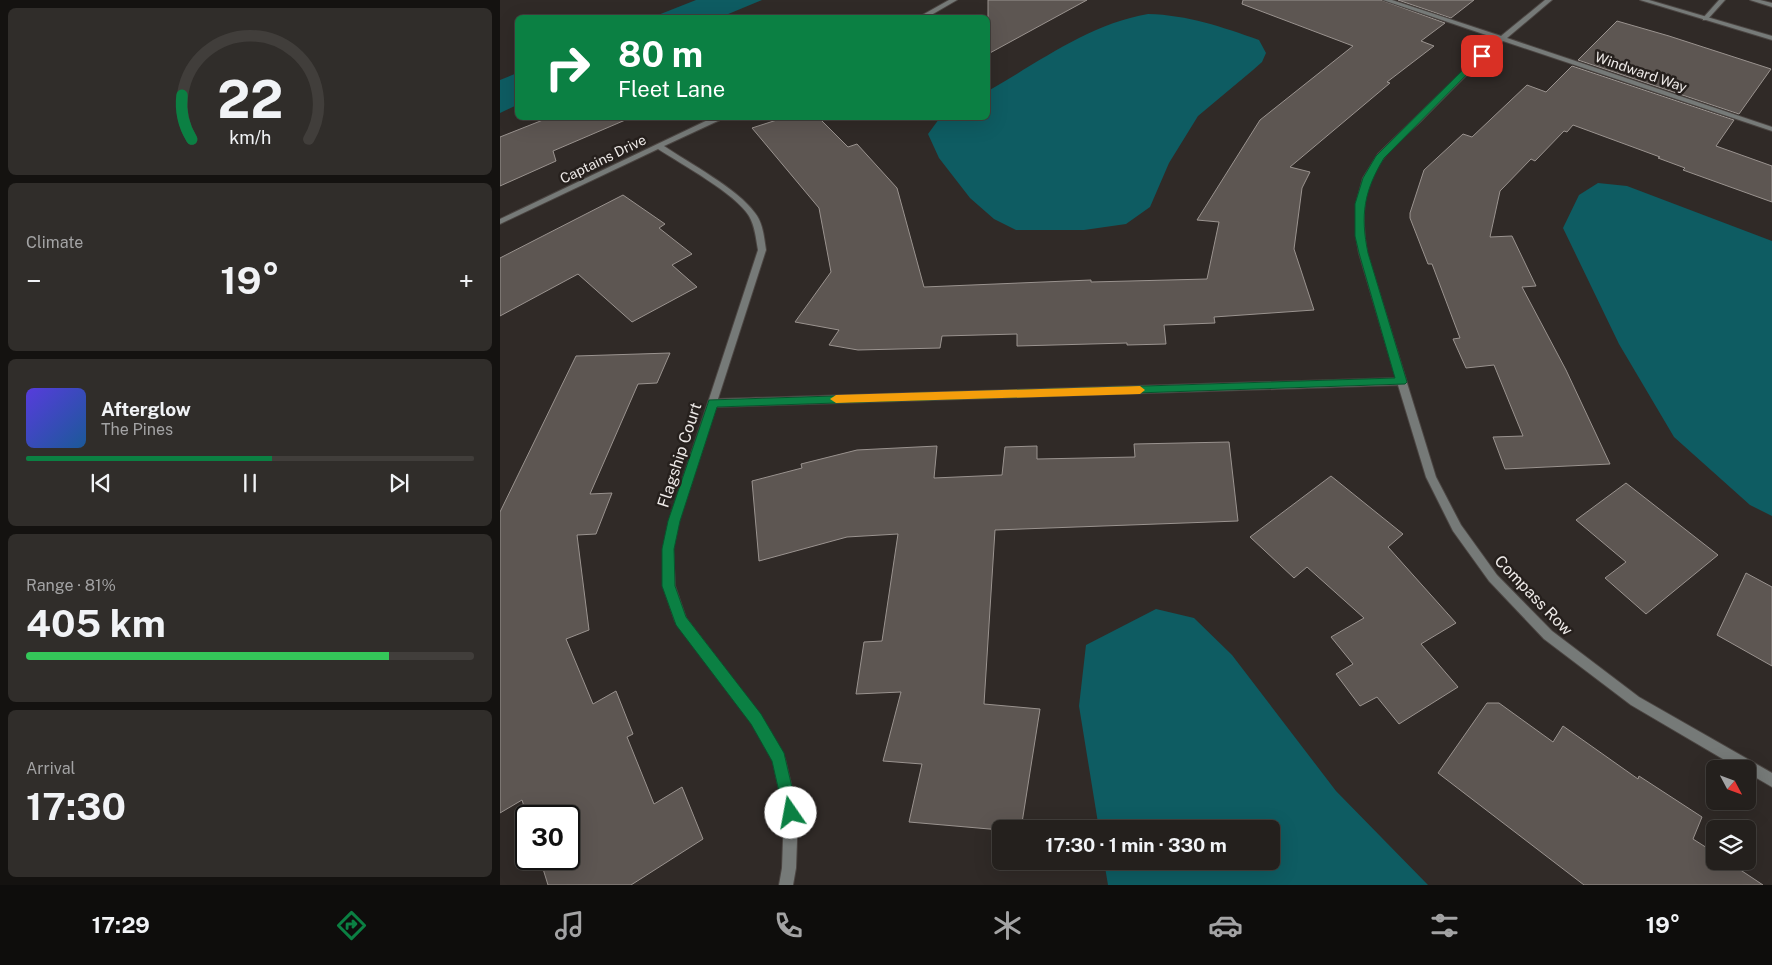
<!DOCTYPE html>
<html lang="en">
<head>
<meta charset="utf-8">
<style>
	body { margin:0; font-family:"Public Sans",sans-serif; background:#302d2a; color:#f1f3f6; height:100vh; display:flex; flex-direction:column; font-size:19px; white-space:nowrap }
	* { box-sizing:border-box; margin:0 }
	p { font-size:16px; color:#a3a3a4 }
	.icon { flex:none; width:28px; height:28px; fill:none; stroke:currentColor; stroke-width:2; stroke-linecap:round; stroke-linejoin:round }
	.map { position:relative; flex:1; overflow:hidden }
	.panel { display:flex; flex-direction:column; gap:8px; padding:8px; background:#141210; width:500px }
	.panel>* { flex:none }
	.banner { position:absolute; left:15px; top:15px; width:475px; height:105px; border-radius:8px; box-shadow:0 5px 20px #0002,0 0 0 1px #413e3b; background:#0b8043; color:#fff; overflow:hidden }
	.needle { width:32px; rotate:131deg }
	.buttons { position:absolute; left:1206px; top:760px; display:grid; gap:10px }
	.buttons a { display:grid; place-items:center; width:50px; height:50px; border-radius:8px; background:#24201d; box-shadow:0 5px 20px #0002,0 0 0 1px #413e3b; font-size:25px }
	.speed { position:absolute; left:15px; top:805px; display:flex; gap:10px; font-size:25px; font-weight:700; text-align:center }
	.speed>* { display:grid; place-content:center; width:65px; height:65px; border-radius:50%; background:#24201d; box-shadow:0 5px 20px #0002,0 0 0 1px #413e3b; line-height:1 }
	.speed .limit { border:2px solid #111; border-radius:8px; background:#fff; color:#111 }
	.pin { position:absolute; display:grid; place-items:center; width:42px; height:42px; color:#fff; margin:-21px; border-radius:10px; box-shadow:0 2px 8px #0006 }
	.me { position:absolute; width:55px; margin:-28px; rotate:348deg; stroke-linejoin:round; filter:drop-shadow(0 0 4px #0008) }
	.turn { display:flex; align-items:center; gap:18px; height:105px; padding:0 20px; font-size:22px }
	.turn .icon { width:65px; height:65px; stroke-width:2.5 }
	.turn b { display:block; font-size:35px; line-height:42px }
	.big { font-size:38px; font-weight:700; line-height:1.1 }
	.panel .card { flex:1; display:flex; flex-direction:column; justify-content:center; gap:8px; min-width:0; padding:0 18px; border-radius:8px; background:#302d2a }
	.panel .dial { align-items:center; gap:0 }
	.dial svg { height:130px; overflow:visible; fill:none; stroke:#413e3b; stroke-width:7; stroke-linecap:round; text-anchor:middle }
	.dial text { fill:#f1f3f6; stroke:none }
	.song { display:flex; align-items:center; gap:15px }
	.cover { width:60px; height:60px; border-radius:8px; background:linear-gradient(135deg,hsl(250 70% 55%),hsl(210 70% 35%)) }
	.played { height:5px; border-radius:2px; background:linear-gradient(90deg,#0b8043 55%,#413e3b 55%) }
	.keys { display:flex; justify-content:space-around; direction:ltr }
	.heat { display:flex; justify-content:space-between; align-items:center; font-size:28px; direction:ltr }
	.charge { height:8px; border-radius:4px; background:linear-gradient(90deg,#34c759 81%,#413e3b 0) }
	.trip { position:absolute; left:492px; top:820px; width:288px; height:50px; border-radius:8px; background:#24201d; box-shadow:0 5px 20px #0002,0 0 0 1px #413e3b; font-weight:700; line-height:50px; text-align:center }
	.tabs { display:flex; height:80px; justify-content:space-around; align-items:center; background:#0e0d0c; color:#a3a3a4 }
	.tabs .icon { width:35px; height:35px }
	.tabs .on { color:#0b8043 }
	.tabs b { font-size:22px; color:#f1f3f6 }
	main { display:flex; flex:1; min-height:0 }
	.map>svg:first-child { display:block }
</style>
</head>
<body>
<main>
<section class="panel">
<div class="card dial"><svg viewBox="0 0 100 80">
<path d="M14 69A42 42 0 1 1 86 69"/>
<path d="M14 69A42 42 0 0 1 8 42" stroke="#0b8043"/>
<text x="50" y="56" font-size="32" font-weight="700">22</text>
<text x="50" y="72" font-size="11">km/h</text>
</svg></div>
<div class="card"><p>Climate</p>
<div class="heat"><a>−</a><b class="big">19°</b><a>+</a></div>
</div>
<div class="card">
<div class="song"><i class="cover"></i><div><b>Afterglow</b><p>The Pines</p></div></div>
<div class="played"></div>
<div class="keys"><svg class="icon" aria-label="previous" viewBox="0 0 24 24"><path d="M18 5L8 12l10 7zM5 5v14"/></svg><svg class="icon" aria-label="pause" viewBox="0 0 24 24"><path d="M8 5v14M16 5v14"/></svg><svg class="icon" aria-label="next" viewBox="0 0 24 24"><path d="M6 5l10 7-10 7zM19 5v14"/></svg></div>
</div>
<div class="card"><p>Range · 81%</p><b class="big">405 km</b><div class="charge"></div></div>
<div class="card"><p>Arrival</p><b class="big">17:30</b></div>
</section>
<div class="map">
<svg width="1272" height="885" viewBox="0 0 1272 885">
	<rect width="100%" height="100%" fill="#302a27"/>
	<path fill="#0e5c62" d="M 196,0 L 262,0 L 221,17 L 153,17 Z
		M 648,14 C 688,15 722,27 759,40 L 766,53 L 762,62 L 753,70 L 698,116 L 669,163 L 650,207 L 626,224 L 584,230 L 516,230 L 494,219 L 470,198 L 439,158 L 428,134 L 439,119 L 488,118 L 488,91 C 539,62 589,24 648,14 Z
		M 17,73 L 17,105 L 0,113 L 0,80 Z
		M 1098,183 L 1127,186 L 1272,241 L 1272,516 L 1250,505 L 1174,437 L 1119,344 L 1063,228 L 1079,195 Z
		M 656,609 L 694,618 L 732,655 L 836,791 L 928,885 L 608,885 L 604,861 L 771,861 L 771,829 L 599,829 L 579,706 L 586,645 Z"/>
	<path fill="#5d5652" stroke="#9a938f" d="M 488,0 L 587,0 L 488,54 Z
		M 743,0 L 881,0 L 945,23 L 921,41 L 934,46 L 887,82 L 890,83 L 790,167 L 810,172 L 802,188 L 794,249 L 814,310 L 714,317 L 715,323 L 664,325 L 666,344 L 627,345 L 627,343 L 517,346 L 517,334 L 442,336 L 440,348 L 358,350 L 329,345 L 339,330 L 295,322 L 331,272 L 319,208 L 252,128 L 283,118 L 319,118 L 348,147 L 357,144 L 397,188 L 424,287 L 591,280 L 591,282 L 707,279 L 719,222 L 697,220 L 760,120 L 853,46 L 742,4 Z
		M 898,0 L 974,0 L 951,18 Z
		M 1117,21 L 1169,36 L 1271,69 L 1239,114 L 1078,60 Z
		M 1072,66 L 1234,120 L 1216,146 L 1272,166 L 1272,202 L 1183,170 L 1185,168 L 1158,158 L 1160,157 L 1073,125 L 1067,132 L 1064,131 L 1035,161 L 1031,159 L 1000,191 L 990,237 L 1012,236 L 1036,286 L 1022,287 L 1066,370 L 1110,464 L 1005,469 L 993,437 L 1023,436 L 994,365 L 966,368 L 953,339 L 960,338 L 932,264 L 928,264 L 910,218 L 910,213 L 924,170 L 963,134 L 972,137 L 1027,85 L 1046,92 Z
		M 48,118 L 130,118 L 53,151 L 56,161 L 0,186 L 0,137 Z
		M 123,195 L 165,224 L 159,228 L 192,254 L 172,265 L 197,287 L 132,322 L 78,274 L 0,316 L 0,258 Z
		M 170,353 L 157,383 L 138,384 L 90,494 L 112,493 L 96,534 L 77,535 L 89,630 L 66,639 L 93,704 L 116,691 L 133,734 L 127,737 L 154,804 L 182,787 L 203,839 L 131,885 L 48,885 L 40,859 L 69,859 L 69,816 L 27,816 L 22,800 L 0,813 L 0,512 L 76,356 Z
		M 729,442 L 738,521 L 495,530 L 484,704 L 540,709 L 521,829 L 501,830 L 409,822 L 422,764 L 383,761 L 401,692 L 356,694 L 364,642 L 382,641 L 398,534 L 347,537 L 259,561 L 252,481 L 302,468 L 301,464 L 357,450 L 437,446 L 434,478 L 502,475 L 505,447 L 537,446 L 537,459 L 635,457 L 634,444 Z
		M 831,476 L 903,534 L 888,547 L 956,623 L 921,644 L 958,687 L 899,724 L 877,697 L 860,706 L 836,674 L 853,664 L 831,637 L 864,618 L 807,567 L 794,578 L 750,537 Z
		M 1126,483 L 1218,555 L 1146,614 L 1105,578 L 1126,562 L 1076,520 Z
		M 1246,573 L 1272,587 L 1272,666 L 1217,635 Z
		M 987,703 L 999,703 L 1053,742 L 1063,726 L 1138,779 L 1139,776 L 1202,817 L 1193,839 L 1215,853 L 1215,861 L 1227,861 L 1263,885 L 1084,885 L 938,773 Z"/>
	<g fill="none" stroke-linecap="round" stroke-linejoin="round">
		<g stroke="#4b4542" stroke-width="2">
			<path id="lane" d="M 1219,0 L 1225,0 L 1207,20 L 1203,20 L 1203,18 Z
				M 1250,0 L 1260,0 L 1272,3 L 1272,7 Z"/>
		</g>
		<g stroke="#4b4542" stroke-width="2">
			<path id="street" d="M 449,0 L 457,0 L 426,18 L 417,18 Z
				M 883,0 L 892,0 L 1001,36 L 1045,0 L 1052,0 L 1007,38 L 1272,127 L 1272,131 L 1003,41 C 974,66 948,94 921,121 C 903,138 881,155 871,178 C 861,201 863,229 867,253 L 936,477 L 961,525 L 997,575 L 1052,631 L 1139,697 L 1272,773 L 1272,787 L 1248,773 L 1248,769 L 1240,769 L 1131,705 L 1044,639 L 989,581 L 953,531 L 926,477 L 898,385 L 216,407 L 179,521 L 173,549 L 175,586 L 186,618 L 260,715 L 285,759 L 298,813 L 296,868 L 293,885 L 279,885 L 282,868 L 284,813 L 273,761 L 252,723 L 175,621 L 163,586 L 163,549 L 169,521 L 258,250 C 256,239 255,226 249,216 C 236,194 181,164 158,149 L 0,224 L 0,219 L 212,118 L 220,118 L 220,120 L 164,146 C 189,163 238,189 255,213 C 263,223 264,237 266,250 L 218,399 L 896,378 L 859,253 L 856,236 L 856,204 L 863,178 L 878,154 L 980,55 L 998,39 Z
				M 1140,0 L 1149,0 L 1272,36 L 1272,40 Z"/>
		</g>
		<use href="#lane" fill="#767a78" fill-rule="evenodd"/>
		<use href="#street" fill="#767a78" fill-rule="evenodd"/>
	</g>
	<path fill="#0b8043" stroke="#07532c" d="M 979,54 L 985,56 L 884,158 C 864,191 860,215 868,253 L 907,382 L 905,384 L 217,407 L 180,521 L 174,549 L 175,586 L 186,617 L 261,714 L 284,753 L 298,813 L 296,818 L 291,821 L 285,818 L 272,761 L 251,724 L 176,625 L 162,586 L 162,549 L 168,521 L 209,400 L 895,378 L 859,253 L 855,236 L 855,204 L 863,178 L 876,156 Z"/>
	<path fill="#f59e0b" d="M 640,386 L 645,390 L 640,394 L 336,403 L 330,399 L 336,395 Z"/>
	<g text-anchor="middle" stroke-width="5" stroke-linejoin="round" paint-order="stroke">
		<g font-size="14" fill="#eeeae8" stroke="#26201d">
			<text transform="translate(1141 72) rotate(19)" y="5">Windward Way</text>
			<text transform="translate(103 159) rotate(-26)" y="5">Captains Drive</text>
		</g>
		<g font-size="16" fill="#eeeae8" stroke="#26201d">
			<text transform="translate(179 455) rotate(-72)" y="6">Flagship Court</text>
			<text transform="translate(1034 595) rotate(46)" y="6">Compass Row</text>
		</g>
	</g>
</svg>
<div class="buttons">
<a><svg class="needle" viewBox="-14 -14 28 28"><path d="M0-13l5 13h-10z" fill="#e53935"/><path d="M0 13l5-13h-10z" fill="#a3a3a4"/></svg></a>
<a><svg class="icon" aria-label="layers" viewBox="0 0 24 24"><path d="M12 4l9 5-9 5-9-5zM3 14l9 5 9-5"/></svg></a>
</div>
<div class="speed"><div class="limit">30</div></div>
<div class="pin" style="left:982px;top:56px;background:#d93025"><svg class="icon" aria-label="arrive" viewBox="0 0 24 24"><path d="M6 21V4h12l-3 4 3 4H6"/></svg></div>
<svg class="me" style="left:291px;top:813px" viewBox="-20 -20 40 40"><circle r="19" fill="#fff"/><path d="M0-13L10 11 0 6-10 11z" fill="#0b8043"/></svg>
<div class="trip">17:30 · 1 min · 330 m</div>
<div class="banner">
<div class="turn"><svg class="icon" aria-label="right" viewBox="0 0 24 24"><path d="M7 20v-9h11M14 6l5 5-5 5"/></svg><div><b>80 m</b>Fleet Lane</div></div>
</div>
</div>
</main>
<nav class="tabs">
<b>17:29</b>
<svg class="icon on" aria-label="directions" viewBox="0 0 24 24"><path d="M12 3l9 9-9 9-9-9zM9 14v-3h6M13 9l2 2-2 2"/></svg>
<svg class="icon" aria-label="music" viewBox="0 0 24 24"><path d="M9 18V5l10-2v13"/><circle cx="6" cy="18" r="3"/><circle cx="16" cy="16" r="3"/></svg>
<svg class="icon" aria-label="phone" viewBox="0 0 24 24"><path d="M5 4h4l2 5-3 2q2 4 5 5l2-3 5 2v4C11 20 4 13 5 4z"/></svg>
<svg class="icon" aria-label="climate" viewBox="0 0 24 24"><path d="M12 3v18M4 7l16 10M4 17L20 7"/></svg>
<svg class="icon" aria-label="car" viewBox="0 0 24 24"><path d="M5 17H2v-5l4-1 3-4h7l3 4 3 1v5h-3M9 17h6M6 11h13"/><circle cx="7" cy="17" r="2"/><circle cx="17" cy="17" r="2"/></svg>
<svg class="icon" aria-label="filters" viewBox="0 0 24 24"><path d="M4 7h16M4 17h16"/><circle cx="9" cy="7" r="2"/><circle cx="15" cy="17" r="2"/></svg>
<b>19°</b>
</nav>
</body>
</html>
